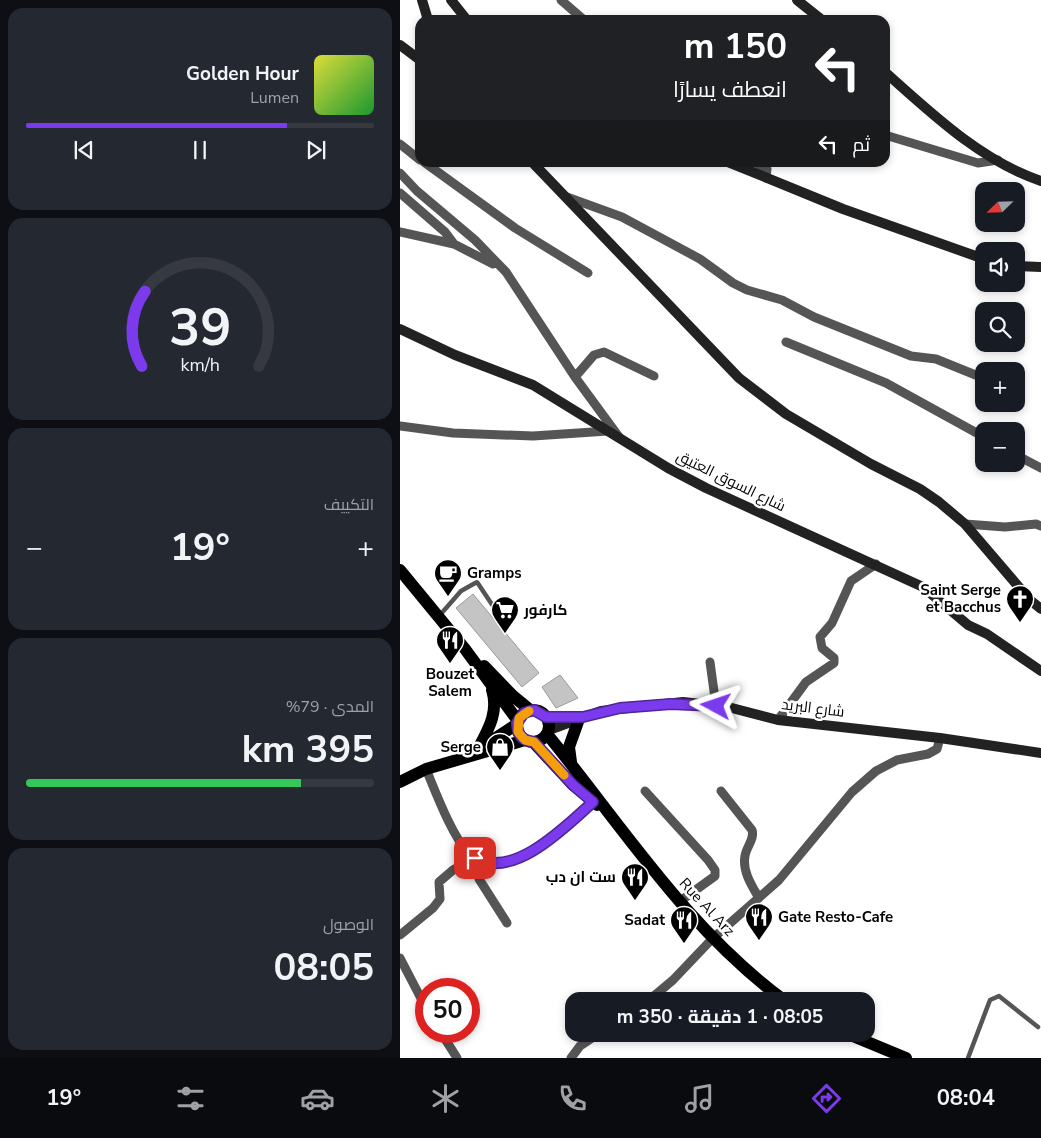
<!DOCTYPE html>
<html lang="ar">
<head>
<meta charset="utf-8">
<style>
	body { margin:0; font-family:"Nunito Sans",Cairo,sans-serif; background:#242831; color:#f1f3f6; direction:rtl; height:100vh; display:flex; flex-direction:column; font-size:19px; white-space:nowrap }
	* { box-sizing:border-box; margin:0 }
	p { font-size:16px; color:#9ea1a6 }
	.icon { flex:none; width:28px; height:28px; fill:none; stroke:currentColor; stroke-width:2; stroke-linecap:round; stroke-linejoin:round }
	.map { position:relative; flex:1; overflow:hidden; direction:ltr }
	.side { display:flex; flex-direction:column; gap:8px; padding:8px; background:#0d0f14; width:400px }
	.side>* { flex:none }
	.guide { position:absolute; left:15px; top:15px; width:475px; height:152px; border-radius:15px; box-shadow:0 2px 8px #0003; direction:rtl; background:#202124; color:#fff; overflow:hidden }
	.needle { width:32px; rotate:247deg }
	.controls { position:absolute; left:575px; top:182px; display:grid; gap:10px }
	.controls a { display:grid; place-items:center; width:50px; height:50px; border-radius:10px; background:#171b24; box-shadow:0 2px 8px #0003; font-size:25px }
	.speed { position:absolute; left:15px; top:978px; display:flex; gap:10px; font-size:25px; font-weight:700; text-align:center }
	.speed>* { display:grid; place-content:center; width:65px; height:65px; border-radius:50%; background:#171b24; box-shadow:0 2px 8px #0003; line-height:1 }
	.speed .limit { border:8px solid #d22; background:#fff; color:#111 }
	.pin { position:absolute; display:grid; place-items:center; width:42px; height:42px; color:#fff; margin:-21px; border-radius:10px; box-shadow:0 2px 8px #0006 }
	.me { position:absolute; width:55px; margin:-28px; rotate:275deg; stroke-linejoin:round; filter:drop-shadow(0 0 4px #0008) }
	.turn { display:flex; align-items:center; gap:18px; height:105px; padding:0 20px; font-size:22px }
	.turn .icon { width:65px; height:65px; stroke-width:2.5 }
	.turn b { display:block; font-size:35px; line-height:42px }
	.then { display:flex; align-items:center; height:48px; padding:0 20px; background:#0003; gap:10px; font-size:19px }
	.big { font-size:38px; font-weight:700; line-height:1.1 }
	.side .card { flex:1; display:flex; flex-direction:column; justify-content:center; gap:8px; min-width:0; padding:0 18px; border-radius:15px; background:#242831 }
	.side .dial { align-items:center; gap:0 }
	.dial svg { height:130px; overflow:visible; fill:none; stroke:#363941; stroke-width:7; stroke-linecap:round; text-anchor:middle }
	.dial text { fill:#f1f3f6; stroke:none }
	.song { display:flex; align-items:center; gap:15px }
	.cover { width:60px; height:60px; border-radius:8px; background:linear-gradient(135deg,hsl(60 70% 55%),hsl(130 70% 35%)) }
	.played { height:5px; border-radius:2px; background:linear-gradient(90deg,#7c3aed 75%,#363941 75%) }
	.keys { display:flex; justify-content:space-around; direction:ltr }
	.heat { display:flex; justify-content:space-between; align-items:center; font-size:28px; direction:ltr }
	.charge { height:8px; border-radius:4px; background:linear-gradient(90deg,#34c759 79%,#363941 0) }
	.trip { position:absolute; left:165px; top:992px; width:310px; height:50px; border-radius:15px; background:#171b24; box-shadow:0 2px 8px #0003; font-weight:700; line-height:50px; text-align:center; direction:rtl }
	.tab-bar { display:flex; height:80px; justify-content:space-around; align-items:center; background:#090b0e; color:#9ea1a6 }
	.tab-bar .icon { width:35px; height:35px }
	.tab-bar .active { color:#7c3aed }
	.tab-bar b { font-size:22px; color:#f1f3f6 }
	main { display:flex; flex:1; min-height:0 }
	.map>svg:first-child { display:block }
</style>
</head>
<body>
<main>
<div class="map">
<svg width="641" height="1058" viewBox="0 0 641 1058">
	<rect width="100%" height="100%" fill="#fff"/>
	<path fill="#c4c4c4" stroke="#999" d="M 73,594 L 139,673 L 122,687 L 56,608 Z
		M 160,675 L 178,698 L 156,708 L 142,687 Z"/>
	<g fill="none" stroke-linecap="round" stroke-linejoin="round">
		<path stroke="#555" stroke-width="4.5" d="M 40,615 L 61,591 L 77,582 L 95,609
			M 568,1058 L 590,1000 L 599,996 L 638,1027"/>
		<path stroke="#555" stroke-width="9" d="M 161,0 L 184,20
			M 485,135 L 578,163 L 598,160
			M 0,144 L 20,160
			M 24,162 L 115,228 L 188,273
			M 354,162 L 367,169 L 366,178
			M 0,173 L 17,191 L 75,240 L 106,272 L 175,377 L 219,437
			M 0,193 L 45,232 L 54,244 L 0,232
			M 167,197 L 222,217 L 300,259 L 333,283 L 347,290 L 382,300 L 414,317 L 511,356 L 536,359 L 583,378
			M 54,244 L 93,264
			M 386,342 L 486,383 L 584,437
			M 175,377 L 194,355 L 204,352 L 254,376
			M 0,426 L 53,433 L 133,436 L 208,431
			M 616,455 L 641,468
			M 565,524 L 605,527 L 636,524 L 641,526
			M 310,662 L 316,706
			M 378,720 L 406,682 L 434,663 L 434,658 L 422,648 L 420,637 L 432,623 L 451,581 L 476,564
			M 26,769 C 36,793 52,836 69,854 C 102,889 170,823 193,802
			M 245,791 L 308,860 L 315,870 L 315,876 L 279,902
			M 321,791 L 352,830 C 355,839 346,847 345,856 C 342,871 352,886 359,898
			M 79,861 L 79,879 L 107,923
			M 0,935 L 33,908 L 40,899 L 39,882 L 53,870 L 75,858
			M 0,958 L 26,1008
			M 248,1001 L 273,980 L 312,939 L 379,880 L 452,792 L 476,771 L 497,760 L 528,754 L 537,749 L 540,738
			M 40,1031 L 57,1058
			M 171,1058 L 180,1046 L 198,1034"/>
		<path stroke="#222" stroke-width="10" d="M 22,0 L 28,20
			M 51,0 L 67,20
			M 397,0 L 422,20
			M 0,45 L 20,60
			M 485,72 C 531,113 581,161 641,181
			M 132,162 L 339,378 L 386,414 L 471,464 L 520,489 L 539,502 L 565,524 L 630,600 L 641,609
			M 328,162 L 443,209 L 584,259
			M 616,266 L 641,267
			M 0,329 L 55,355 L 133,385 L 268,468 L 306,488 L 523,587 L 568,625 L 587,634 L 641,671
			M 146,717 L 179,716
			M 149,730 L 201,711 L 283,702 L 328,707 L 378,720 L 540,738 L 641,753"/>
		<path stroke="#000" stroke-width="12" d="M 0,570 L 65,649 L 118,721
			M 84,666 L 113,696 L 130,710
			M117 726a16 16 0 1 1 32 0a16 16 0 1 1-32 0Z
			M 147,734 C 223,827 287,929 385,1001
			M 134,743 L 173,785 L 197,805
			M 78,749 C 88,730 99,712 92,690
			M 79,749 L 117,724
			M 171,762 L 169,747 L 179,719
			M 0,782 L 26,769 L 125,740
			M 448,1034 L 506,1058"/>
	</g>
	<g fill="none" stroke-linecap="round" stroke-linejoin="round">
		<g stroke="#51269a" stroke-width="12">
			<path id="route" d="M 75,858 C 114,880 166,826 193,802 L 173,785 L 134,742 C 122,741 117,734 117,723 L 124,713 L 134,710 L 146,717 L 183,717 L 220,708 L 271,704 L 316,706"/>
		</g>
		<use href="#route" stroke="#7c3aed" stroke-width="9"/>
		<path stroke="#f59e0b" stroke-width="9" d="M 129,711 L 119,718 L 118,732 L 125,740 L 134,742 L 164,775"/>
	</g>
	<defs>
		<g id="cafe-pin" transform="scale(1.4375)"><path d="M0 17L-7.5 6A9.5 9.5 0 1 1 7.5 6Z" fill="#000" stroke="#fff"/><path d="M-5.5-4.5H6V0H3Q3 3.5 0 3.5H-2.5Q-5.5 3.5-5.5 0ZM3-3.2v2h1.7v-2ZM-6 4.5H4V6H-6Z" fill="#fff"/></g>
		<g id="church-pin" transform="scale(1.4375)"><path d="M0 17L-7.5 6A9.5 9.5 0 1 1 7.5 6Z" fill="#000" stroke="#fff"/><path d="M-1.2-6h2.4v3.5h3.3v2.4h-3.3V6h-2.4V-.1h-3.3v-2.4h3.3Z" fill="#fff"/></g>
		<g id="supermarket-pin" transform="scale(1.4375)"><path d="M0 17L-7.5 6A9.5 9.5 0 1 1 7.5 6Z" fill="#000" stroke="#fff"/><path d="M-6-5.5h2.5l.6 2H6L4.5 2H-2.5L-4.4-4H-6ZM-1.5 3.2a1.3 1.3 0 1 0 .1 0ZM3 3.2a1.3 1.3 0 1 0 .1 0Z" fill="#fff"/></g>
		<g id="restaurant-pin" transform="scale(1.4375)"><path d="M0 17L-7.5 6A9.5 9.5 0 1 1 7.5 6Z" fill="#000" stroke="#fff"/><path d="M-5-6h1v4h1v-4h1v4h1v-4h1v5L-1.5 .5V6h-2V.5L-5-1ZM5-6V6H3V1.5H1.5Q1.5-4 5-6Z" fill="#fff"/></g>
		<g id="shop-pin" transform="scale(1.4375)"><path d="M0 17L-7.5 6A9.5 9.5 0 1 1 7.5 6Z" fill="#000" stroke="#fff"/><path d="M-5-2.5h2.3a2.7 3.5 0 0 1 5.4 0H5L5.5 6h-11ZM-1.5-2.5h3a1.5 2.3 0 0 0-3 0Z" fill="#fff"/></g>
	</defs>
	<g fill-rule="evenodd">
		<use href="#cafe-pin" x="48" y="573"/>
		<use href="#church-pin" x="620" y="599"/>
		<use href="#supermarket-pin" x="105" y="610"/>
		<use href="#restaurant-pin" x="50" y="640"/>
		<use href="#shop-pin" x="100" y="747"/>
		<use href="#restaurant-pin" x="235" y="877"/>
		<use href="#restaurant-pin" x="359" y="917"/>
		<use href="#restaurant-pin" x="284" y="920"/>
	</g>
	<g text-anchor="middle" stroke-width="5" stroke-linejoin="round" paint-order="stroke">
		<g font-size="15" fill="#000" stroke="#fff">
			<text transform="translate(331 481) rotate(26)" y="5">شارع السوق العتيق</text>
			<text transform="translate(413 708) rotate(7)" y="5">شارع البريد</text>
			<text transform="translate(307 907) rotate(47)" y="5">Rue Al Arz</text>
		</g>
		<g font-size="15" font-weight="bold" fill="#000" stroke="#fff" text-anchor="end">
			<text x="67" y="578" text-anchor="start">Gramps</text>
			<text x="601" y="595">Saint Serge<tspan x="601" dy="17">et Bacchus</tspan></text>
			<text x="124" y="615" text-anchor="start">كارفور</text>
			<text x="50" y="679" text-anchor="middle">Bouzet<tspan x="50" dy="17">Salem</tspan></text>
			<text x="81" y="752">Serge</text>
			<text x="216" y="882">ست ان دب</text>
			<text x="378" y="922" text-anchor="start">Gate Resto-Cafe</text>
			<text x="265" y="925">Sadat</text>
		</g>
	</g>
</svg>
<div class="controls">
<a><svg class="needle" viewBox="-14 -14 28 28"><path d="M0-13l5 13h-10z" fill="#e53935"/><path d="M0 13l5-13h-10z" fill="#9ea1a6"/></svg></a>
<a><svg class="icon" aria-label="sound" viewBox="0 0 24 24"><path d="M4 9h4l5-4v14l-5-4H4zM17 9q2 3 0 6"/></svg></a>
<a><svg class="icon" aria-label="search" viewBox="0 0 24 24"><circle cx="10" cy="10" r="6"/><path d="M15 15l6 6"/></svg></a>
<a>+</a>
<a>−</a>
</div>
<div class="speed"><div class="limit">50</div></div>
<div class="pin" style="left:75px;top:858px;background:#d93025"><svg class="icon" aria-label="arrive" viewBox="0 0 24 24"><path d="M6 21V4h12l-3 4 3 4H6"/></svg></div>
<svg class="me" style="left:316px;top:706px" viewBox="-20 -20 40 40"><path d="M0-17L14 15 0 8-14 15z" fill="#7c3aed" stroke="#fff" stroke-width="4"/></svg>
<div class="trip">08:05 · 1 دقيقة · 350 m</div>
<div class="guide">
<div class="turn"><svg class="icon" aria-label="left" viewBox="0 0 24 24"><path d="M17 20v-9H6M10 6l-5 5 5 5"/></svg><div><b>150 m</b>انعطف يسارًا</div></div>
<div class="then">ثم<svg class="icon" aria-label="left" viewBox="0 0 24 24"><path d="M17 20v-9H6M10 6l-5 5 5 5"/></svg></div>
</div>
</div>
<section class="side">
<div class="card">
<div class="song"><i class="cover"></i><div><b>Golden Hour</b><p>Lumen</p></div></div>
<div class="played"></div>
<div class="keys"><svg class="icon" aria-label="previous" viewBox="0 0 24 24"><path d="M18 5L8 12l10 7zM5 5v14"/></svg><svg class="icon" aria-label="pause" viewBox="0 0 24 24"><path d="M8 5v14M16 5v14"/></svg><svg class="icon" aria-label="next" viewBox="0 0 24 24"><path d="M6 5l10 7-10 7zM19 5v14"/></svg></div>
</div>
<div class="card dial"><svg viewBox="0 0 100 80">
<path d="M14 69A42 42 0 1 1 86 69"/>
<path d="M14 69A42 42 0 0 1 16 23" stroke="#7c3aed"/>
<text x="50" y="56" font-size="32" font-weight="700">39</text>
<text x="50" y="72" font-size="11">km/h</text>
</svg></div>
<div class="card"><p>التكييف</p>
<div class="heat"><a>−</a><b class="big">19°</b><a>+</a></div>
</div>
<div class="card"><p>المدى · 79%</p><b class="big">395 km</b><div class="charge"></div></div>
<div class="card"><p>الوصول</p><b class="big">08:05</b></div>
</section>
</main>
<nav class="tab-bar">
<b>08:04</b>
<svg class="icon active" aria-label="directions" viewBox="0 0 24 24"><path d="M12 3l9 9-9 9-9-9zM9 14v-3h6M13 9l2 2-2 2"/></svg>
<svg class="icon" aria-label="music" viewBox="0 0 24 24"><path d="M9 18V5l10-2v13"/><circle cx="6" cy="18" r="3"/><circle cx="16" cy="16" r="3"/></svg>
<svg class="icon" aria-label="phone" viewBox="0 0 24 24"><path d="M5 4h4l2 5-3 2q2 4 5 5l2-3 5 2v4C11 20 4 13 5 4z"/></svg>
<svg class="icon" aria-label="climate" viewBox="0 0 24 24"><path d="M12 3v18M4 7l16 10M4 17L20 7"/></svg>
<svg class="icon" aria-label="car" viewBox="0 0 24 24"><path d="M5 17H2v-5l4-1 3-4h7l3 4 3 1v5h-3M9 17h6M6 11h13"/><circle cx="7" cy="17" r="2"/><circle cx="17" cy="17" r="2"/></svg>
<svg class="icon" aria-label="filters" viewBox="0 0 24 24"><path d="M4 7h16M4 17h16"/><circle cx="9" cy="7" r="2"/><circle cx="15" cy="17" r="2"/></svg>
<b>19°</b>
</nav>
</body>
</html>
